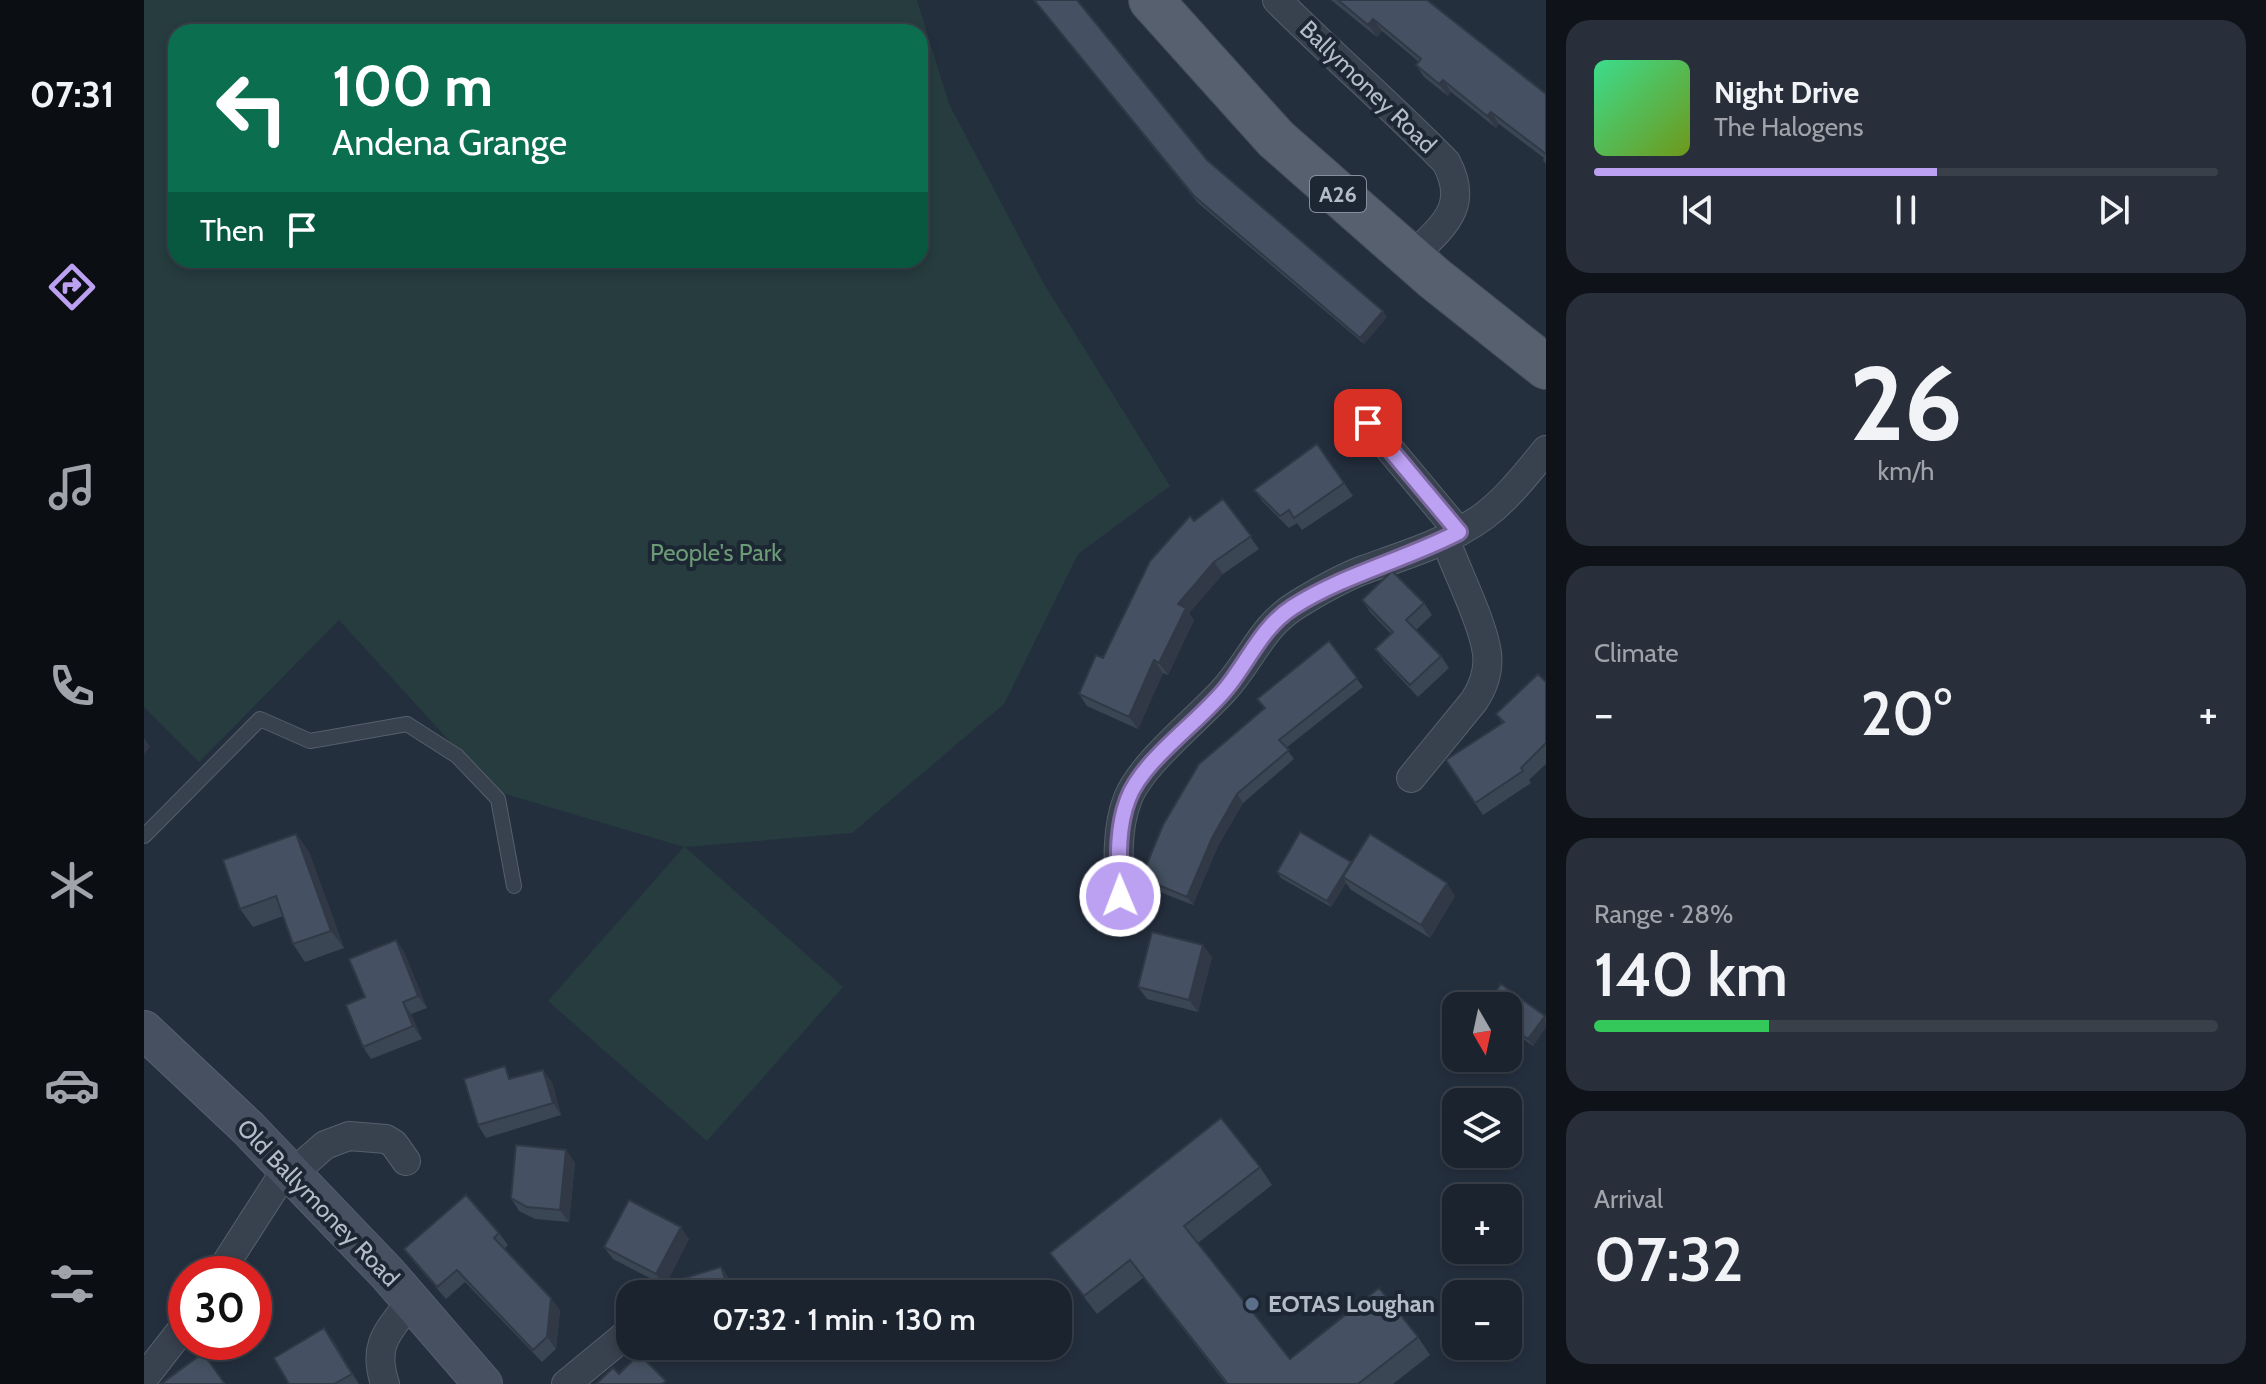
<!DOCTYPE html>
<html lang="en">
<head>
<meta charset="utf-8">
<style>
	body { margin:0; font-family:Cabin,sans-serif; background:#282f3a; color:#f1f3f6; height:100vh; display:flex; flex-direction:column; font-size:30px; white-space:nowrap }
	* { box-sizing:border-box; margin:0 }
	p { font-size:26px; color:#a0a4aa }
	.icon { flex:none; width:44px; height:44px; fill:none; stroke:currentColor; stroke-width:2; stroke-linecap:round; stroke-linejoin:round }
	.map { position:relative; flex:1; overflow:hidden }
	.sheet { display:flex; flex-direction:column; gap:20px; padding:20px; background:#0f1319; width:720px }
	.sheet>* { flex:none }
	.hud { position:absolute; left:24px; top:24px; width:760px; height:244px; border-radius:24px; box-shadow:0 4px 12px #0003,0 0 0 2px #39404a; background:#0b6e4f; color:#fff; overflow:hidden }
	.needle { width:52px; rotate:171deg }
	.controls { position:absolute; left:1298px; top:992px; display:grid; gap:16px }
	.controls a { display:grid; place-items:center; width:80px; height:80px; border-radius:16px; background:#1b232e; box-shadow:0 4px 12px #0003,0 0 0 2px #39404a; font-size:40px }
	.speed { position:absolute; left:24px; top:1256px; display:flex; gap:16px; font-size:40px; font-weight:700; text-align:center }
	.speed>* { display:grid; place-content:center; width:104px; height:104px; border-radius:50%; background:#1b232e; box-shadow:0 4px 12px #0003,0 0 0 2px #39404a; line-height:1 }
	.speed .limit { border:12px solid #d22; background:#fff; color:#111 }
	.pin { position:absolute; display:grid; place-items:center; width:68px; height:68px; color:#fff; margin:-34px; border-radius:16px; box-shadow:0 4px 12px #0006 }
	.me { position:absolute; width:88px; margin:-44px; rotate:359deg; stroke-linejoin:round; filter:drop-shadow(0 0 6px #0008) }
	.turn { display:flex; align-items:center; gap:28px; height:168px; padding:0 32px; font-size:36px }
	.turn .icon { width:104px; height:104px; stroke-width:2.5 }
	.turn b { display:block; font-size:56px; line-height:68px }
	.then { display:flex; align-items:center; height:76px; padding:0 32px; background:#0003; gap:16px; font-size:30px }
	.big { font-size:60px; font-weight:600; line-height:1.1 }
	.sheet .widget { flex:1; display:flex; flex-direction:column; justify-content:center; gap:12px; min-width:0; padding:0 28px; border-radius:24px; background:#282f3a }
	.sheet .dial { align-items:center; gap:0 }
	.dial b { font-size:104px; line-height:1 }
	.song { display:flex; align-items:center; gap:24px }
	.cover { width:96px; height:96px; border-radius:12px; background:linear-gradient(135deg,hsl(150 70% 55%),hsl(80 70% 35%)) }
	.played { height:8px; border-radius:4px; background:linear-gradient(90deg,#bca0f2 55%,#39404a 55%) }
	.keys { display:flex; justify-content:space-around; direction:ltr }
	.heat { display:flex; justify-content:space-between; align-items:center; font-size:44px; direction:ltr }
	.charge { height:12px; border-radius:6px; background:linear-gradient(90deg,#34c759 28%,#39404a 0) }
	.trip { position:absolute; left:472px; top:1280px; width:456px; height:80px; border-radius:24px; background:#1b232e; box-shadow:0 4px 12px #0003,0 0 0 2px #39404a; font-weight:600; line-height:80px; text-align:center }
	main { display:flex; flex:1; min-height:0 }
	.dock { display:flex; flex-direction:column; width:144px; justify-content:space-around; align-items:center; background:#0b0e12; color:#a0a4aa }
	.dock .icon { width:56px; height:56px }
	.dock .on { color:#bca0f2 }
	.dock b { font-size:36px; color:#f1f3f6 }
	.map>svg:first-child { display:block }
</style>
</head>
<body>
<main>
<nav class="dock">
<b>07:31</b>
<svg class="icon on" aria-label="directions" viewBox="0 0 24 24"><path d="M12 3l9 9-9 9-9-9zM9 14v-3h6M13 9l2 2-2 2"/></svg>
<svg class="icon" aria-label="music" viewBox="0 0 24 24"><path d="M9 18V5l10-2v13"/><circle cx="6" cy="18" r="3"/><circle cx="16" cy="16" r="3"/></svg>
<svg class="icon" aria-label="phone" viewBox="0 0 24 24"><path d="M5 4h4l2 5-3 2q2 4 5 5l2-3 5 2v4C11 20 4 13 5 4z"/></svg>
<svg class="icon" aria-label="climate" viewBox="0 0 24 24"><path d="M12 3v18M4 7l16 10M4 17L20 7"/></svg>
<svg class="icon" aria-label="car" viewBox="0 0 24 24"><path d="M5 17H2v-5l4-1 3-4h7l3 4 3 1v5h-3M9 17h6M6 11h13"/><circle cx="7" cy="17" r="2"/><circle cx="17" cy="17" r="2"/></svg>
<svg class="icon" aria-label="filters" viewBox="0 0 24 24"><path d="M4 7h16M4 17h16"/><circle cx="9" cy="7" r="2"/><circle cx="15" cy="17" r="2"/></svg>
</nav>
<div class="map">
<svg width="1402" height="1384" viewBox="0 0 1402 1384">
	<rect width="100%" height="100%" fill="#242f3e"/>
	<path fill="#263c3f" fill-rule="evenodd" d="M 0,0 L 773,0 L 805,104 L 900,284 L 1026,486 L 934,554 L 860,704 L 708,833 L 541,847 L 699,987 L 563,1141 L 404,1001 L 540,847 L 351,791 L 195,620 L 55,762 L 0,707 ZM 32,32 L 776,32 L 776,260 L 32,260 Z"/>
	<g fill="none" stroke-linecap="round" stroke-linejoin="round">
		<g stroke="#565f6c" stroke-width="16">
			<path id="lane" d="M 0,836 L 116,719 L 166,741 L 263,724 L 313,756 L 354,799 L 370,886"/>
		</g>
		<g stroke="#565f6c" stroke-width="30">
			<path id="street" d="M 1133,0 C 1188,55 1247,106 1302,162 C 1327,208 1297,227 1267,258
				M 1224,423 L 1315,532
				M 1267,778 L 1330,701 C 1340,686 1345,671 1343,653 C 1339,623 1312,569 1301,539
				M 978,918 C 976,879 969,836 984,798 C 998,763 1053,720 1080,690 C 1108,660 1117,626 1154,604 C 1175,591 1196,579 1219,570 C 1261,555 1303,543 1340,516 C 1364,498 1383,473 1402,450
				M 148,1174 L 181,1145 L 205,1136 L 242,1139 L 250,1144 L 262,1161
				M 75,1274 L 143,1168
				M 0,1378 L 42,1324
				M 241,1384 C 228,1344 244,1332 267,1301
				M 422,1384 L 479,1337"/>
		</g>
		<g stroke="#565f6c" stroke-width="40">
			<path id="secondary" d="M 0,1030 L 104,1128 L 243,1273 L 339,1384"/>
		</g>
		<g stroke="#414a57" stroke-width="46">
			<path id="primary" d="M 1007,0 L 1132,139 L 1290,278 L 1402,367"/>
		</g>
		<use href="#lane" stroke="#38414e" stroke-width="14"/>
		<use href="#street" stroke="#38414e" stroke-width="28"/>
		<use href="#secondary" stroke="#465061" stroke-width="38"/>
		<use href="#primary" stroke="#56606e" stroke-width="44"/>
	</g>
	<path fill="#3b4654" d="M 890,0 L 1063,160 L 1243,317 L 1220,344 L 1054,203 Z
		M 1187,0 L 1283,0 L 1402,94 L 1402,164 L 1399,160 L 1400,158 L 1355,124 L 1352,128 L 1307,92 L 1304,96 L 1280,77 L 1272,65 L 1275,62 L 1238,31 L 1233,37 Z
		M 1173,444 L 1209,496 L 1158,530 L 1153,523 L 1145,528 L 1119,502 L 1110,490 Z
		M 1079,499 L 1115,549 L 1079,574 L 1045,613 L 1050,620 L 1024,675 L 1019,673 L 994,729 L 943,706 L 935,694 L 1050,521 Z
		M 1218,600 L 1280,603 L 1288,615 L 1272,630 L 1297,656 L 1305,668 L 1274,697 L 1240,661 L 1231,649 L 1247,634 L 1226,612 Z
		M 1185,641 L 1219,687 L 1142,748 L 1150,759 L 1099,803 L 1074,846 L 1049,905 L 1003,887 L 997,878 L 1121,709 L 1113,699 Z
		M 1402,682 L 1402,764 L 1385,780 L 1387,783 L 1339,815 L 1302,760 L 1358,723 L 1352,714 Z
		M 152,834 L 165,852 L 200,948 L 161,962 L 149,944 L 139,916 L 109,927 L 96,909 Z
		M 1207,862 L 1208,863 L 1311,896 L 1286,938 L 1207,890 L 1202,883 L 1187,907 L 1137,878 L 1133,872 Z
		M 252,940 L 260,952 L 283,1008 L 267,1014 L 278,1039 L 227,1059 L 219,1047 L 221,997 Z
		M 1068,957 L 1054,1012 L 1003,999 L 994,987 Z
		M 1364,1006 L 1402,1017 L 1402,1027 L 1389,1046 L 1364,1028 Z
		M 369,1078 L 408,1082 L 417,1115 L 342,1138 L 334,1125 Z
		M 422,1150 L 431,1163 L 425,1222 L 391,1219 L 375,1211 L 367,1198 Z
		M 1116,1167 L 1128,1185 L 1054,1243 L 1146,1359 L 1274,1337 L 1286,1355 L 1249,1384 L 1082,1384 L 999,1278 L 953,1314 L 906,1253 Z
		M 355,1233 L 364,1245 L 360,1249 L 416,1310 L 412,1349 L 398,1362 L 321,1282 L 302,1299 L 269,1261 L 260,1249 Z
		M 545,1239 L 521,1286 L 469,1259 L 460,1247 Z
		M 189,1340 L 215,1384 L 145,1384 Z
		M 553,1346 L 583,1346 L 559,1354 Z"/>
	<path fill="#303945" d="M 1229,19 L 1238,31 L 1233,37 L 1224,25 Z
		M 1299,80 L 1307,92 L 1304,96 L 1295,84 Z
		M 1347,112 L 1355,124 L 1352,128 L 1343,116 Z
		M 1239,311 L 1243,317 L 1220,344 L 1216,338 Z
		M 1070,562 L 1079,574 L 1045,613 L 1050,620 L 1024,675 L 1015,663 L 1034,604 Z
		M 1010,660 L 1019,673 L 994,729 L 985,717 Z
		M 0,738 L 6,747 L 0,754 Z
		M 1093,794 L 1099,803 L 1074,846 L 1049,905 L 1043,897 L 1068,838 Z
		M 152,834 L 165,852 L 200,948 L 187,931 Z
		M 1207,862 L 1211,868 L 1199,877 L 1202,883 L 1187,907 L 1183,901 Z
		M 1303,883 L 1311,896 L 1286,938 L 1277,925 Z
		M 252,940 L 260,952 L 283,1008 L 274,996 Z
		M 1059,945 L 1068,957 L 1054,1012 L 1045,1000 Z
		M 259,1002 L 267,1014 L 278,1039 L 269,1026 Z
		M 1401,1016 L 1402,1027 L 1389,1046 L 1384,1039 Z
		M 399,1070 L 408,1082 L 417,1115 L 409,1103 Z
		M 422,1150 L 431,1163 L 425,1222 L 416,1210 Z
		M 537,1227 L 545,1239 L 521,1286 L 512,1274 Z
		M 577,1267 L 586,1279 L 590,1294 L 586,1294 Z
		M 407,1298 L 416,1310 L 412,1349 L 403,1337 Z
		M 180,1328 L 189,1340 L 215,1384 L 208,1374 Z"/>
	<path fill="#455162" stroke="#303945" stroke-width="2" d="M 890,0 L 933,0 L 1063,160 L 1239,311 L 1216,338 L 1050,196 Z
		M 1194,0 L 1283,0 L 1402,94 L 1402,154 L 1347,112 L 1343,116 L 1299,80 L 1295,84 L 1272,65 L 1277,59 L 1229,19 L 1224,25 Z
		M 1173,444 L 1200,483 L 1150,518 L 1145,510 L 1136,516 L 1110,490 Z
		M 1079,499 L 1107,536 L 1070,562 L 1034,604 L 1042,608 L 1015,663 L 1010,660 L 985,717 L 935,694 L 952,655 L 959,658 L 1006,561 L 1046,516 L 1050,521 Z
		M 1248,571 L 1280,603 L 1262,620 L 1297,656 L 1266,685 L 1231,649 L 1249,632 L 1218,600 Z
		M 1185,641 L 1213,678 L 1135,740 L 1145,750 L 1093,794 L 1068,838 L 1043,897 L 997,878 L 1019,825 L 1055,764 L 1121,708 L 1113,699 Z
		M 1394,674 L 1402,682 L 1402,743 L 1377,768 L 1379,771 L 1331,803 L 1302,760 L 1360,722 L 1352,714 Z
		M 1156,832 L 1207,862 L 1183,901 L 1133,872 Z
		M 152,834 L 187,931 L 149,944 L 132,896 L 96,909 L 79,860 Z
		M 1226,834 L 1303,883 L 1277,925 L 1199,877 Z
		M 1008,932 L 1059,945 L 1045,1000 L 994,987 Z
		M 252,940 L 274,996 L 259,1002 L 269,1026 L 219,1047 L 202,1005 L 221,997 L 205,959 Z
		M 1357,984 L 1401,1016 L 1384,1039 L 1364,1025 L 1364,1006 L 1342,1006 Z
		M 361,1066 L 365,1079 L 399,1070 L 409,1103 L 334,1125 L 320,1079 Z
		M 1077,1118 L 1116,1167 L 1040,1226 L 1146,1359 L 1235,1288 L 1274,1337 L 1214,1384 L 1084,1384 L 986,1260 L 940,1296 L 906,1253 Z
		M 372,1145 L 422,1150 L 416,1210 L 383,1207 L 367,1198 Z
		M 322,1195 L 355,1233 L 350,1238 L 407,1298 L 403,1337 L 389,1350 L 313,1270 L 293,1287 L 260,1249 Z
		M 485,1200 L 537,1227 L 512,1274 L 460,1247 Z
		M 577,1267 L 586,1294 L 535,1294 L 531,1281 Z
		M 180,1328 L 208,1374 L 190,1384 L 145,1384 L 130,1358 Z
		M 59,1353 L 81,1384 L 17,1384 Z
		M 495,1354 L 522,1381 L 518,1384 L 452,1384 L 469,1368 L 475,1374 Z"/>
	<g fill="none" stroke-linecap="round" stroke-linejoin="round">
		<g stroke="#7a689d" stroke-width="20">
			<path id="route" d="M 976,896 C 975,864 972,830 984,799 C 999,759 1057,721 1084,686 C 1106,658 1119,626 1149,607 C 1201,574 1261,560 1315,532 L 1224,423"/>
		</g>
		<use href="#route" stroke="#bca0f2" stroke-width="14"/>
	</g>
	<circle fill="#5c6f8a" stroke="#1d2633" stroke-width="3" cx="1108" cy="1304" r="8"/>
	<g text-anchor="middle" stroke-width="8" stroke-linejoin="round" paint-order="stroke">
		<rect fill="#1d2633" stroke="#878f9c" stroke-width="2" x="1166" y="176" width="56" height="36" rx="6"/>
		<g font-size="22" font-weight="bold" fill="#b4bcc9">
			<text x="1194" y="202">A26</text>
		</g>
		<g font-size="24" fill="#b4bcc9" stroke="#1d2633">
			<text transform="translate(1224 87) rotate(44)" y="8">Ballymoney Road</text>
			<text transform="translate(174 1203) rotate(46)" y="8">Old Ballymoney Road</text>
		</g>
		<g font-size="24" fill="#6b9a76" stroke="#1d2633">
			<text x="572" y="561">People's Park</text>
		</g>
		<g font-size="24" font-weight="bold" fill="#b4bcc9" stroke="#1d2633" text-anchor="start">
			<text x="1124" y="1312">EOTAS Loughan</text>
		</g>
	</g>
</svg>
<div class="controls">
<a><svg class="needle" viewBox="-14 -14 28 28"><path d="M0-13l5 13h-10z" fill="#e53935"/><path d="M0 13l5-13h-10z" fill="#a0a4aa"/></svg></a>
<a><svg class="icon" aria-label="layers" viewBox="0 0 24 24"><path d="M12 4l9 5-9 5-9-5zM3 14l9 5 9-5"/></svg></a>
<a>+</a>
<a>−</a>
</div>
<div class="speed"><div class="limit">30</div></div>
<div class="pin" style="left:1224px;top:423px;background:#d93025"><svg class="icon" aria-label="arrive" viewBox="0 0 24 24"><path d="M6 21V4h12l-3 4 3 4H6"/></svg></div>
<svg class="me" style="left:976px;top:896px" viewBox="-20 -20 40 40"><circle r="17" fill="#bca0f2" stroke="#fff" stroke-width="3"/><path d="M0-11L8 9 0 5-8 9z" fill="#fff"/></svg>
<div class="trip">07:32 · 1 min · 130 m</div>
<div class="hud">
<div class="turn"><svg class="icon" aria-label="left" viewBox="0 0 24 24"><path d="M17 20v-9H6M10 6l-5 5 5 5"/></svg><div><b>100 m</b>Andena Grange</div></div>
<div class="then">Then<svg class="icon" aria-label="arrive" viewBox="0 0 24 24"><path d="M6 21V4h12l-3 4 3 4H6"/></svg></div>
</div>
</div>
<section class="sheet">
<div class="widget">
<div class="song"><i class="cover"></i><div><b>Night Drive</b><p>The Halogens</p></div></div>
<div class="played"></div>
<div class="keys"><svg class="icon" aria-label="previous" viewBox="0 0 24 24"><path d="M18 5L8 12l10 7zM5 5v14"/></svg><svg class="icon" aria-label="pause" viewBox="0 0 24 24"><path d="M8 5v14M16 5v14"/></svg><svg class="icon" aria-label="next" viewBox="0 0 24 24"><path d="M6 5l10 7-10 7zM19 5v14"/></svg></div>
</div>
<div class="widget dial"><b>26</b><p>km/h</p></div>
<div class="widget"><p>Climate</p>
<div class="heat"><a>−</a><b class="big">20°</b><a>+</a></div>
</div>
<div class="widget"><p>Range · 28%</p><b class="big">140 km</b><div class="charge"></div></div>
<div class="widget"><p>Arrival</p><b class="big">07:32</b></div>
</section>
</main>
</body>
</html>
